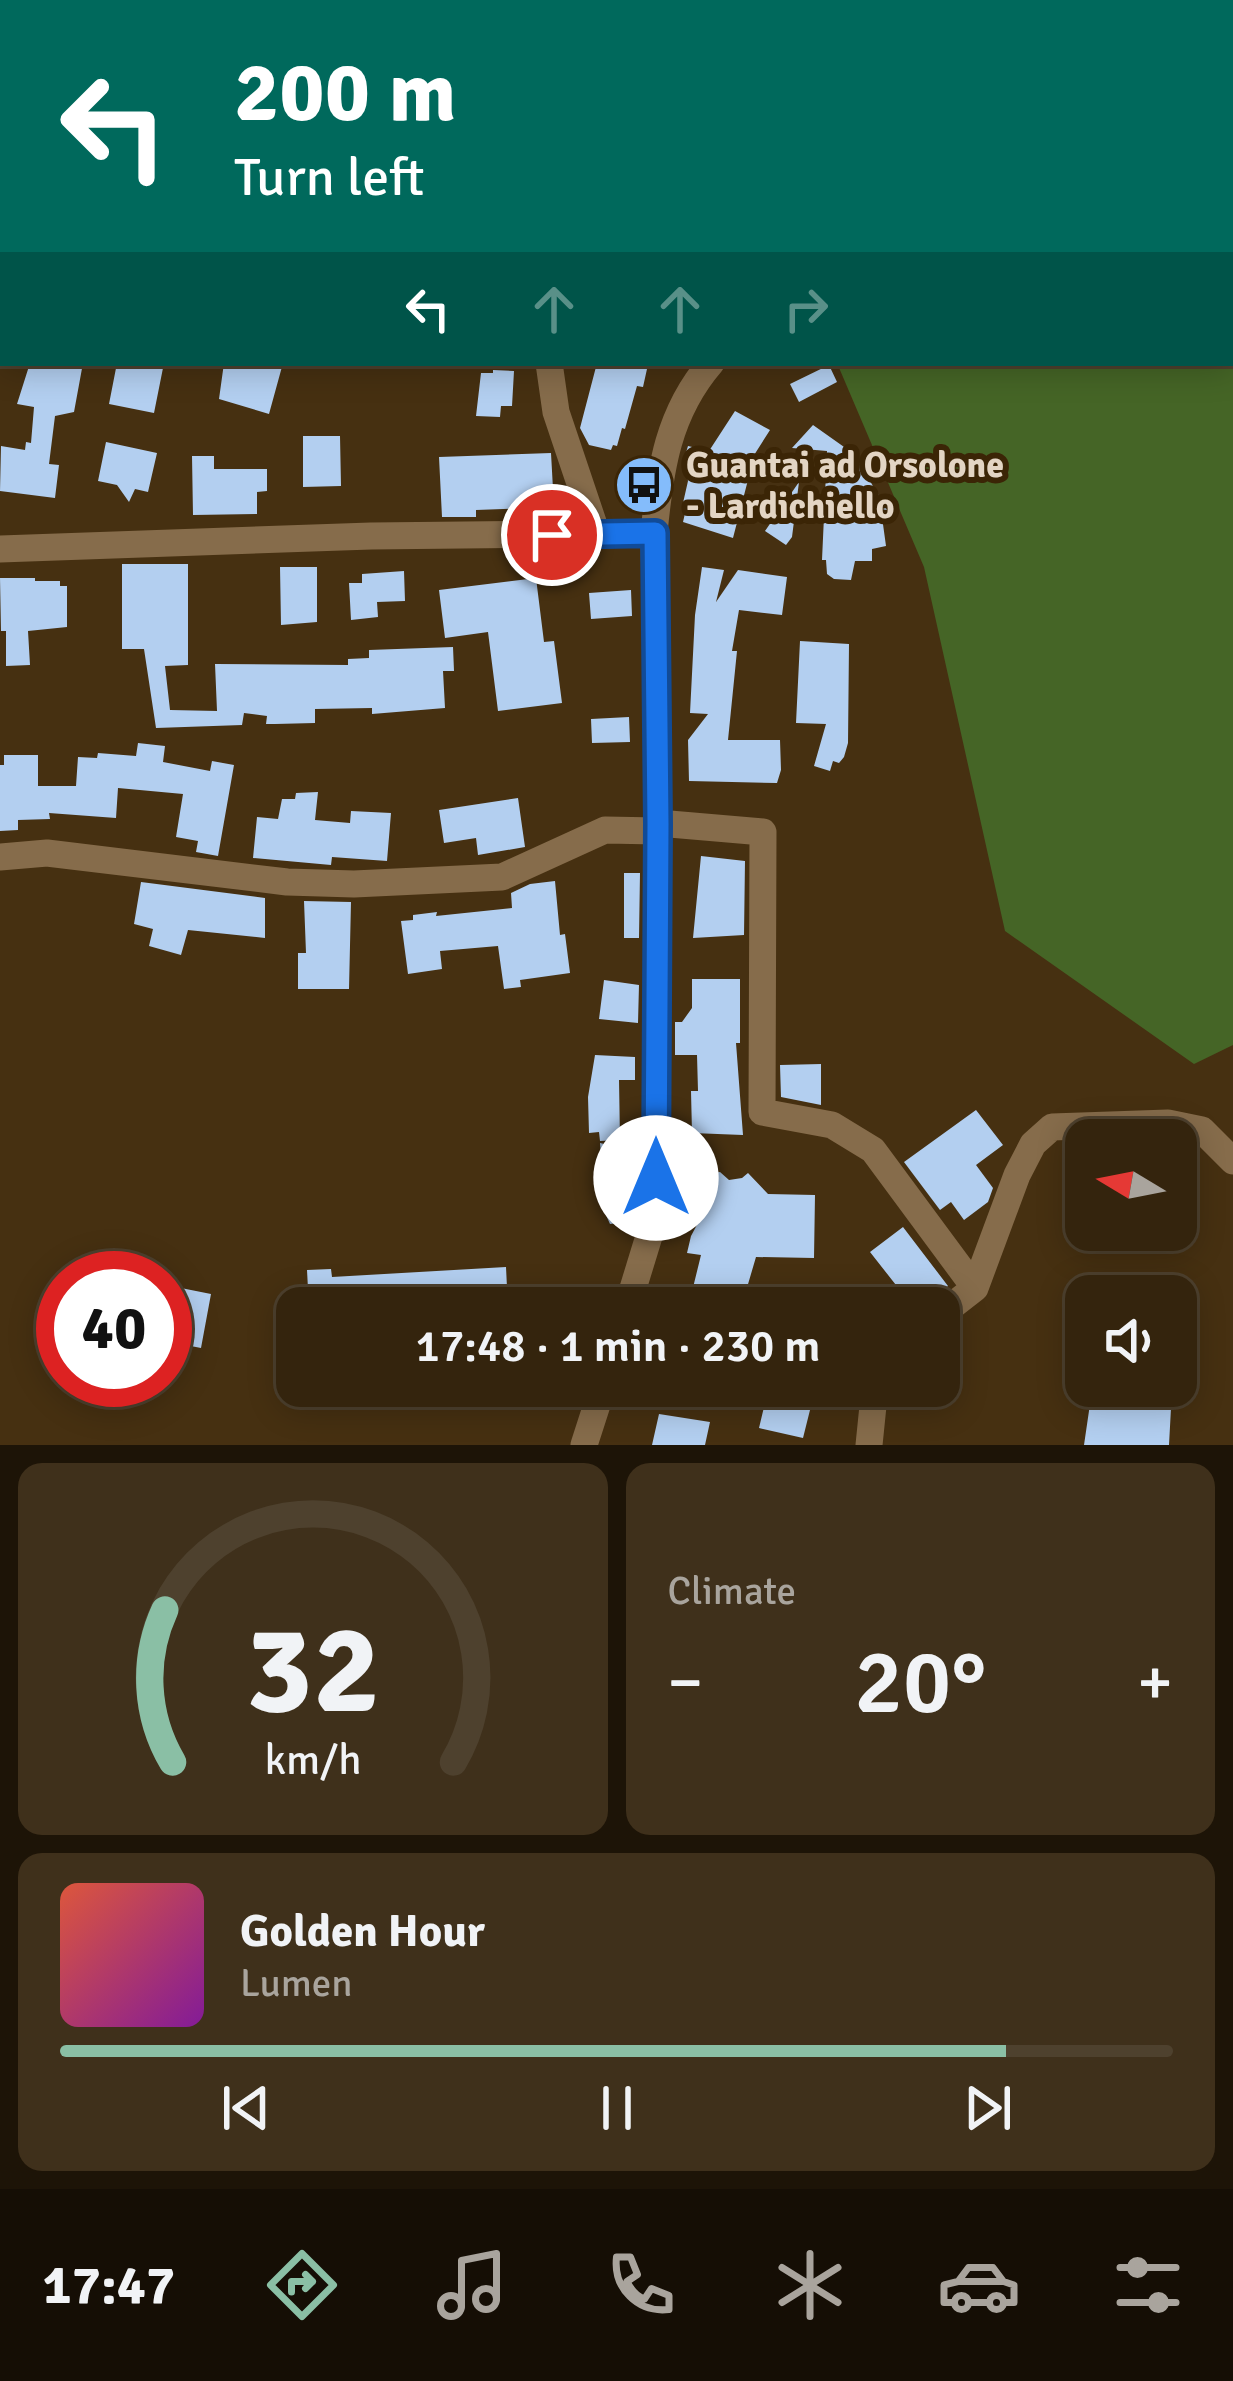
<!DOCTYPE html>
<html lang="en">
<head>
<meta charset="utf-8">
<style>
	body { margin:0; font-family:Signika,sans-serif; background:#3f301b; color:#f1f3f6; height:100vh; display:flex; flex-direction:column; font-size:45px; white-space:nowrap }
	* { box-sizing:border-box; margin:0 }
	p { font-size:39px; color:#a9a49d }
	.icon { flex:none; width:66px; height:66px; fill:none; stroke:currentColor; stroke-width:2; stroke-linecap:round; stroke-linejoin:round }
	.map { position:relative; height:1445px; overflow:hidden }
	.panel { display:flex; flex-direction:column; gap:18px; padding:18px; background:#1d1407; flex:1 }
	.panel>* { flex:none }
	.hud { position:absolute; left:0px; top:0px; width:1233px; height:366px; box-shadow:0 6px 30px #0003,0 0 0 3px #4e412e; background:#00695c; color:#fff; overflow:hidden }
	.needle { width:78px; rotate:280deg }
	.fabs { position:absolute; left:1065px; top:1119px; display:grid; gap:24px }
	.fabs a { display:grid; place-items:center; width:132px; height:132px; border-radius:24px; background:#34240d; box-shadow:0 6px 30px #0003,0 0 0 3px #4e412e; font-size:60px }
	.speed { position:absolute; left:36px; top:1251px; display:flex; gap:24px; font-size:60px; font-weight:700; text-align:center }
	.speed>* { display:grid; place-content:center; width:156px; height:156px; border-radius:50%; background:#34240d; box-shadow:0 6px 30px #0003,0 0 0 3px #4e412e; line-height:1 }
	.speed .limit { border:18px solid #d22; background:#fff; color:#111 }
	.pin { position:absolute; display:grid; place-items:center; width:102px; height:102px; color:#fff; margin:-51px; border:6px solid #fff; border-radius:50%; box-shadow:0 3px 12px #0007 }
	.me { position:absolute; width:132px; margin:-66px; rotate:0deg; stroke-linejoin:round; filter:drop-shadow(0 0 9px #0008) }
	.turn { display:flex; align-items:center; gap:42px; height:252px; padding:0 36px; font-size:54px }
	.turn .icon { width:156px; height:156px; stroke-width:2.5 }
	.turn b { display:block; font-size:84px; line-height:102px }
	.lanes { display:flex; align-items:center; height:114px; padding:0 36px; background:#0003; justify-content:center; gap:60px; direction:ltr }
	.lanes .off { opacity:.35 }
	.big { font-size:90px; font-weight:600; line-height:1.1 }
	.panel .tile { flex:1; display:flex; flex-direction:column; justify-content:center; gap:18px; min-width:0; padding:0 42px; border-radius:24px; background:#3f301b }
	.panel .dial { align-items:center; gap:0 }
	.dial svg { height:312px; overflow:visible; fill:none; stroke:#4e412e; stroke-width:7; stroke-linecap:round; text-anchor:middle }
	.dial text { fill:#f1f3f6; stroke:none }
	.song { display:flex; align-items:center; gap:36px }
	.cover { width:144px; height:144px; border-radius:18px; background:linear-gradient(135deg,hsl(10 70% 55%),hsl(290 70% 35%)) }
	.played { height:12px; border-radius:6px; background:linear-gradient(90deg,#8abfa5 85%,#4e412e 85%) }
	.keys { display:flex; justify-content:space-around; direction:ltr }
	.heat { display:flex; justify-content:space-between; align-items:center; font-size:66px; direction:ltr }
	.panel .tiles { flex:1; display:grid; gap:18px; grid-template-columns:1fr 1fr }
	.tile:last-child { grid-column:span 2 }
	.trip { position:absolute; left:276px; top:1287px; width:684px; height:120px; border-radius:24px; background:#34240d; box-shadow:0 6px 30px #0003,0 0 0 3px #4e412e; font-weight:600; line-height:120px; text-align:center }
	.tab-bar { display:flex; height:192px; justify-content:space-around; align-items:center; background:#150e05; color:#a9a49d }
	.tab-bar .icon { width:84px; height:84px }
	.tab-bar .current { color:#8abfa5 }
	.tab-bar b { font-size:54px; color:#f1f3f6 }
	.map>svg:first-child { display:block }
</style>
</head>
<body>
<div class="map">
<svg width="1233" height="1445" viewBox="0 0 1233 1445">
	<rect width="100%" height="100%" fill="#463011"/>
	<path fill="#456526" d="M 1143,0 L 1233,0 L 1233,1045 L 1194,1064 L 1005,931 L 924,567 L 837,363 L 1230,363 L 1230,3 L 1141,3 Z"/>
	<path fill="#b3cff0" d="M 30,363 L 83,363 L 74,412 L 55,416 L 49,464 L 59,465 L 55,498 L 0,491 L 1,446 L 25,450 L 26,442 L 31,443 L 34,407 L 17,404 Z
		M 117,363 L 164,363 L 154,413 L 109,404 Z
		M 224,363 L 283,363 L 269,414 L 219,399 Z
		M 597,363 L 647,369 L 643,387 L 637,386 L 625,429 L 622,428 L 617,446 L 613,445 L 611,450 L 589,445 L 580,428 Z
		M 829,365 L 837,382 L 799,402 L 790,384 Z
		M 493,370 L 514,371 L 512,406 L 501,406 L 500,417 L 476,416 L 481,373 L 493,373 Z
		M 735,411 L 770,430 L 742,474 L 749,476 L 733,538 L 683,522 L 686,509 L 683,503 L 688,481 L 684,459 L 688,446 L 709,451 Z
		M 813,425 L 854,454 L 889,513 L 882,517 L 886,546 L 872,549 L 872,561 L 855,561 L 851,580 L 834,579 L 827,574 L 826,560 L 822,560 L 827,451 L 792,448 Z
		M 303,436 L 340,436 L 341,486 L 303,487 Z
		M 106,442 L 157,453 L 148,492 L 135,489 L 129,502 L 117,485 L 98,481 Z
		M 551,453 L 554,507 L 476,510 L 476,517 L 442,517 L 439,457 Z
		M 192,456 L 214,456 L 214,469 L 267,469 L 267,491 L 257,492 L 257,514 L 193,515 Z
		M 799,482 L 792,537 L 786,545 L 765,531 Z
		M 122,564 L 188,564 L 188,665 L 165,666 L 170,710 L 217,711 L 215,664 L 348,665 L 348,659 L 369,658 L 369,650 L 453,647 L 454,671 L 443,671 L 445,708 L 372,714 L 372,708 L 315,709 L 315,723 L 275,724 L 266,724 L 267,716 L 244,713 L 242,725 L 156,728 L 144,649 L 122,649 Z
		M 280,567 L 317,567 L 317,622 L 281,625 Z
		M 702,567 L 724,570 L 716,602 L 738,570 L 787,577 L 782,615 L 739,610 L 732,651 L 737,651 L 728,740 L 780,740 L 781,770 L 777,783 L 689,781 L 688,740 L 708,714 L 690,713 L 695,615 Z
		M 404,571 L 405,601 L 377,602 L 378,617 L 351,620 L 349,583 L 362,583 L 362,574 Z
		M 0,578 L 35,578 L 35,581 L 60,581 L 60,586 L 67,586 L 67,627 L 28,631 L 30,665 L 6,666 L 6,631 L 1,631 Z
		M 536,578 L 544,642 L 554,641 L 562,703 L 498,711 L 488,632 L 445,638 L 439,590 Z
		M 631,590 L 632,616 L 591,619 L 589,593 Z
		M 800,641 L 849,644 L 848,743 L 844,757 L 839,763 L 833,761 L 830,771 L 814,766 L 826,724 L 796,723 Z
		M 629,717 L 630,742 L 592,743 L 591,719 Z
		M 138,743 L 165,746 L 163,762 L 210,771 L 212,761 L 234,765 L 218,856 L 196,852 L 198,841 L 176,837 L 183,794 L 118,788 L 116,818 L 49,813 L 50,819 L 18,820 L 18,830 L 0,831 L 0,765 L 4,765 L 4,755 L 38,755 L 38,786 L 76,786 L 78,757 L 97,758 L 98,753 L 136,756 Z
		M 318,792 L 315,820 L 350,823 L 351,811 L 391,813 L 387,861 L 332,857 L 331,865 L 253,858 L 257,817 L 278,819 L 282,799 L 295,799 L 296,793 Z
		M 518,798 L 525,847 L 478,855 L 476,838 L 444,843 L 439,810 Z
		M 701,856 L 745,861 L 744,935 L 693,938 Z
		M 624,873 L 640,873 L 639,938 L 624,938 Z
		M 555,881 L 560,935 L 565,934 L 570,973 L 520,980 L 521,987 L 504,989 L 498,946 L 440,951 L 442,969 L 408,974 L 401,921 L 413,920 L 413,915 L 437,912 L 436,916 L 512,908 L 511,893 L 530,884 Z
		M 141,882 L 265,898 L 265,938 L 188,930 L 181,955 L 149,946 L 153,929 L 134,924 Z
		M 304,901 L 351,902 L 349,989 L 298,989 L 298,953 L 306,953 Z
		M 692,979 L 740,979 L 740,1043 L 736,1043 L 743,1135 L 692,1133 L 691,1091 L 698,1091 L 697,1055 L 675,1055 L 675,1022 L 682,1022 L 692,1008 Z
		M 604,980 L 639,985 L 638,1023 L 599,1019 Z
		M 595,1055 L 635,1057 L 635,1080 L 619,1080 L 620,1140 L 600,1141 L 599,1132 L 589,1133 L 588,1097 Z
		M 821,1064 L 821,1105 L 781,1097 L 780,1065 Z
		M 976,1110 L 1003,1145 L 976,1165 L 993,1188 L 988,1202 L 964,1220 L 951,1202 L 940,1210 L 904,1162 Z
		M 600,1143 L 621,1148 L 622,1187 L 630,1189 L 627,1222 L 610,1224 L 606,1215 Z
		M 720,1172 L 729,1180 L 742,1178 L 748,1173 L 768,1194 L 815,1195 L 814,1258 L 756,1257 L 741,1308 L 688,1308 L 701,1255 L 687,1253 L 691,1236 L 707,1206 L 681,1202 L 695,1192 L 696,1175 Z
		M 903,1227 L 948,1286 L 920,1308 L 914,1308 L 870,1252 Z
		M 506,1267 L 508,1308 L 472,1308 L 472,1304 L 309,1308 L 307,1270 L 331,1269 L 332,1277 Z
		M 181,1288 L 211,1294 L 201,1348 L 165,1341 L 168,1303 L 178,1305 Z
		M 769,1386 L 816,1386 L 803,1438 L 759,1428 Z
		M 1090,1404 L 1171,1408 L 1169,1445 L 1084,1445 Z
		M 659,1414 L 710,1422 L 705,1445 L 652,1445 Z"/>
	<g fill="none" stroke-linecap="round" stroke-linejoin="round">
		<path stroke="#866c4b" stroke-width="27" d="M 522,0 L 527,3
			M 1064,0 L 1068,3
			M 15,3 L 15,0
			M 557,3 L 557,0
			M 696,3 L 697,0
			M 1120,3 L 1122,0
			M 3,96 L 3,94
			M 0,342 L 3,329
			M 549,363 L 556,412 L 597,534
			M 0,549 L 371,536 L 654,533
			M 658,823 L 763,832 L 762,1112 L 832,1125 L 873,1150 L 975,1288
			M 0,857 L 47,853 L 287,882 L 354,884 L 502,877 L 605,830 L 658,831
			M 627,1308 L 650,1233 L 655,1178 L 658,823 L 654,533 C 660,469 668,413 711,363
			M 939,1316 L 975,1288 L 1017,1175 L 1033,1144 L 1052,1127 L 1168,1123 L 1202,1130 L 1233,1161
			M 584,1445 L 603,1386
			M 869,1445 L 875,1386"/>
	</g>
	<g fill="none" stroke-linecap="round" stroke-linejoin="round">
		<g stroke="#114b97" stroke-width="30">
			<path id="route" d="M 552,535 L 655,533 L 658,824 L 656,1178"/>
		</g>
		<use href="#route" stroke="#1a73e8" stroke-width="21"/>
	</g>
	<defs>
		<g id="bus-disc" transform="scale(3)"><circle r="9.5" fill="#84bcfb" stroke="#3b2506"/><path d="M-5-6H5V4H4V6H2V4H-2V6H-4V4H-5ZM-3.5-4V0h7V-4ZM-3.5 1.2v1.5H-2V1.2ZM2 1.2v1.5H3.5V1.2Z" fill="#111"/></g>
	</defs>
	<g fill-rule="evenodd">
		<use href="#bus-disc" x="644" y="485"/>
	</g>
	<g text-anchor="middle" stroke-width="12" stroke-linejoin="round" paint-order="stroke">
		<g font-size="36" font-weight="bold" fill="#e3d5c4" stroke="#3b2506" text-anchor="start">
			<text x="686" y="477">Guantai ad Orsolone<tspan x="686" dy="41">- Lardichiello</tspan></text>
		</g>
	</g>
</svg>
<div class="fabs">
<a><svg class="needle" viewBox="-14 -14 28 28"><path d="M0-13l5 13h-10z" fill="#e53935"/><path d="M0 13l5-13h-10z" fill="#a9a49d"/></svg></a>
<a><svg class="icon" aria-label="sound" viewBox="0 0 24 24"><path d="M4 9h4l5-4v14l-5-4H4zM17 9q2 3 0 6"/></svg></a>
</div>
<div class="speed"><div class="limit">40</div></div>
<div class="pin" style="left:552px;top:535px;background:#d93025"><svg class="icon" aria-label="arrive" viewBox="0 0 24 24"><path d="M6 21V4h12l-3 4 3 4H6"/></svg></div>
<svg class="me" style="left:656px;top:1178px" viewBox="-20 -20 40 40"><circle r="19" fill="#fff"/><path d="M0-13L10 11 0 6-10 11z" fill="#1a73e8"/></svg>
<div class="trip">17:48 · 1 min · 230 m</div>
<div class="hud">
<div class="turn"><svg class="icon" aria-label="left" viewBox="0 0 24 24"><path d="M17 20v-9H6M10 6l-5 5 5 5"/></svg><div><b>200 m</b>Turn left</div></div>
<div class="lanes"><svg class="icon" aria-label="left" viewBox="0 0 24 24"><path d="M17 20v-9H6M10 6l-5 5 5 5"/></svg><svg class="icon off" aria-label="ahead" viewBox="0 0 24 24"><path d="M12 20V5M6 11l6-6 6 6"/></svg><svg class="icon off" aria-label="ahead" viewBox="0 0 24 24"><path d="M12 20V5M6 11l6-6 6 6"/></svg><svg class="icon off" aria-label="right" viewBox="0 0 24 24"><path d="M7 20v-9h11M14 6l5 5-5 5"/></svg></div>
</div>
</div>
<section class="panel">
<div class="tiles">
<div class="tile dial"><svg viewBox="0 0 100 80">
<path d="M14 69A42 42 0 1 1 86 69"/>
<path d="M14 69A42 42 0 0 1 12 30" stroke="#8abfa5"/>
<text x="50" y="56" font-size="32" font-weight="700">32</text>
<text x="50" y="72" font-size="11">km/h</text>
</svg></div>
<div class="tile"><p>Climate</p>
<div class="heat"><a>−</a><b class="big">20°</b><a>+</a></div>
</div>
<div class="tile">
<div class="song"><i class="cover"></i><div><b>Golden Hour</b><p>Lumen</p></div></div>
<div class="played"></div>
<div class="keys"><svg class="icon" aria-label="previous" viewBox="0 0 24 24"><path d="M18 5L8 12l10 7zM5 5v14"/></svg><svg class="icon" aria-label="pause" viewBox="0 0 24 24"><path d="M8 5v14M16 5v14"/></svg><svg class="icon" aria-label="next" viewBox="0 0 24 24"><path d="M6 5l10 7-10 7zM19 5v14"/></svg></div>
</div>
</div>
</section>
<nav class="tab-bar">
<b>17:47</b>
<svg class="icon current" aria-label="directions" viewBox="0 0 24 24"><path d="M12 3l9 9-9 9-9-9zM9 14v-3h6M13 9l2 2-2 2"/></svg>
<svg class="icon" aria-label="music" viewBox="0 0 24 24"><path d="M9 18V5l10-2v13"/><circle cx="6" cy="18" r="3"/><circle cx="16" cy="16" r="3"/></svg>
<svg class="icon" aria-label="phone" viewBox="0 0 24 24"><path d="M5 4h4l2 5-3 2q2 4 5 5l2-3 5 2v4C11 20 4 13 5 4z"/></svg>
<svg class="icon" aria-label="climate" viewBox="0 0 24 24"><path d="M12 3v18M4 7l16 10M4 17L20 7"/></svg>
<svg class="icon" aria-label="car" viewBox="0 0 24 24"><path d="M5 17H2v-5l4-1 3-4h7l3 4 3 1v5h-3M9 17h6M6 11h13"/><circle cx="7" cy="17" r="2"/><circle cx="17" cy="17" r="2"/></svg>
<svg class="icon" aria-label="filters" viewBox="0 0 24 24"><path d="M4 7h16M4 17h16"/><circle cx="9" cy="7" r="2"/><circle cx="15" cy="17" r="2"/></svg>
</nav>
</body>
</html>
